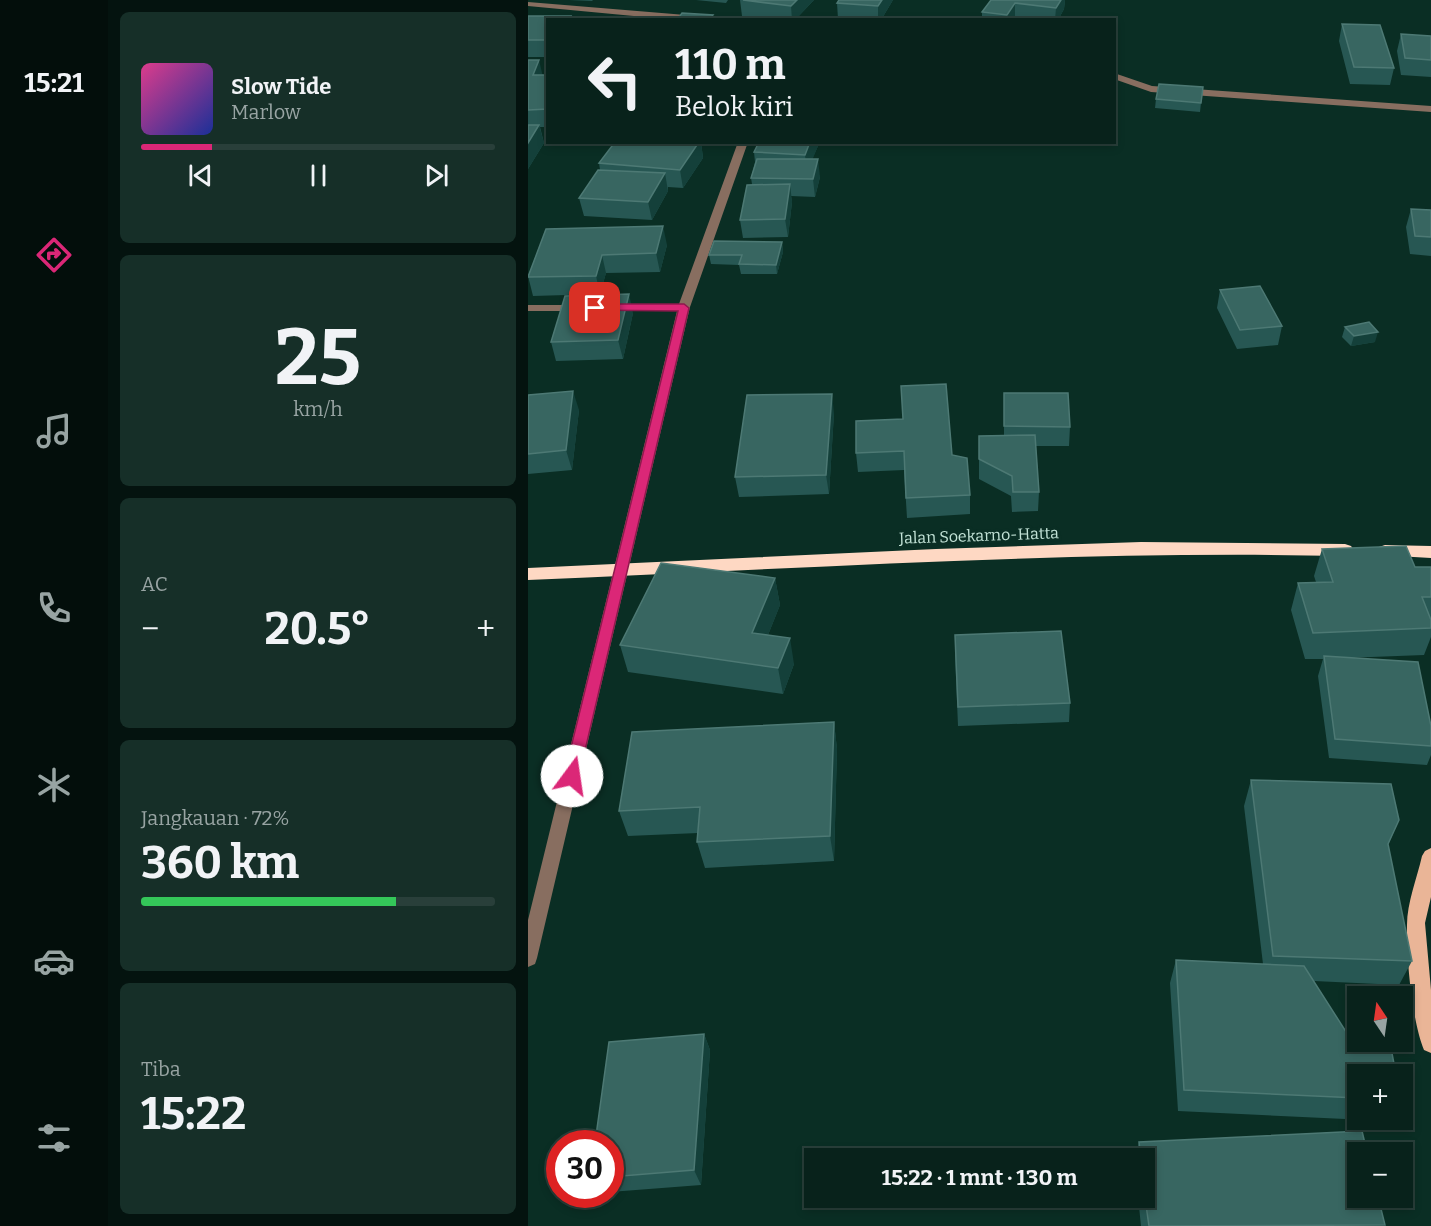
<!DOCTYPE html>
<html lang="id">
<head>
<meta charset="utf-8">
<style>
	body { margin:0; font-family:Bitter,serif; background:#162f28; color:#f1f3f6; height:100vh; display:flex; flex-direction:column; font-size:22px; white-space:nowrap }
	* { box-sizing:border-box; margin:0 }
	p { font-size:20px; color:#98a4a3 }
	.icon { flex:none; width:33px; height:33px; fill:none; stroke:currentColor; stroke-width:2; stroke-linecap:round; stroke-linejoin:round }
	.map { position:relative; flex:1; overflow:hidden }
	.sheet { display:flex; flex-direction:column; gap:12px; padding:12px; background:#04130f; width:420px }
	.sheet>* { flex:none }
	.hud { position:absolute; left:18px; top:18px; width:570px; height:126px; border-radius:0px; box-shadow:0 3px 9px #0003,0 0 0 2px #293f3a; background:#08221b; color:#f1f3f6; overflow:hidden }
	.needle { width:39px; rotate:347deg }
	.tools { position:absolute; left:819px; top:986px; display:grid; gap:12px }
	.tools a { display:grid; place-items:center; width:66px; height:66px; border-radius:0px; background:#08221b; box-shadow:0 3px 9px #0003,0 0 0 2px #293f3a; font-size:30px }
	.speed { position:absolute; left:18px; top:1130px; display:flex; gap:12px; font-size:30px; font-weight:700; text-align:center }
	.speed>* { display:grid; place-content:center; width:78px; height:78px; border-radius:50%; background:#08221b; box-shadow:0 3px 9px #0003,0 0 0 2px #293f3a; line-height:1 }
	.speed .limit { border:9px solid #d22; background:#fff; color:#111 }
	.pin { position:absolute; display:grid; place-items:center; width:51px; height:51px; color:#fff; margin:-26px; border-radius:12px; box-shadow:0 3px 9px #0006 }
	.me { position:absolute; width:66px; margin:-33px; rotate:14deg; stroke-linejoin:round; filter:drop-shadow(0 0 4px #0008) }
	.turn { display:flex; align-items:center; gap:21px; height:126px; padding:0 30px; font-size:27px }
	.turn .icon { width:78px; height:78px; stroke-width:2.5 }
	.turn b { display:block; font-size:42px; line-height:51px }
	.big { font-size:45px; font-weight:700; line-height:1.1 }
	.sheet .widget { flex:1; display:flex; flex-direction:column; justify-content:center; gap:9px; min-width:0; padding:0 21px; border-radius:9px; background:#162f28 }
	.sheet .dial { align-items:center; gap:0 }
	.dial b { font-size:78px; line-height:1 }
	.song { display:flex; align-items:center; gap:18px }
	.cover { width:72px; height:72px; border-radius:9px; background:linear-gradient(135deg,hsl(330 70% 55%),hsl(230 70% 35%)) }
	.played { height:6px; border-radius:3px; background:linear-gradient(90deg,#db2777 20%,#293f3a 20%) }
	.keys { display:flex; justify-content:space-around; direction:ltr }
	.heat { display:flex; justify-content:space-between; align-items:center; font-size:33px; direction:ltr }
	.charge { height:9px; border-radius:4px; background:linear-gradient(90deg,#34c759 72%,#293f3a 0) }
	.trip { position:absolute; left:276px; top:1148px; width:351px; height:60px; border-radius:0px; background:#08221b; box-shadow:0 3px 9px #0003,0 0 0 2px #293f3a; font-weight:700; line-height:60px; text-align:center }
	main { display:flex; flex:1; min-height:0 }
	.tab-bar { display:flex; flex-direction:column; width:108px; justify-content:space-around; align-items:center; background:#030e0b; color:#98a4a3 }
	.tab-bar .icon { width:42px; height:42px }
	.tab-bar .current { color:#db2777 }
	.tab-bar b { font-size:27px; color:#f1f3f6 }
	.map>svg:first-child { display:block }
</style>
</head>
<body>
<main>
<nav class="tab-bar">
<b>15:21</b>
<svg class="icon current" aria-label="directions" viewBox="0 0 24 24"><path d="M12 3l9 9-9 9-9-9zM9 14v-3h6M13 9l2 2-2 2"/></svg>
<svg class="icon" aria-label="music" viewBox="0 0 24 24"><path d="M9 18V5l10-2v13"/><circle cx="6" cy="18" r="3"/><circle cx="16" cy="16" r="3"/></svg>
<svg class="icon" aria-label="phone" viewBox="0 0 24 24"><path d="M5 4h4l2 5-3 2q2 4 5 5l2-3 5 2v4C11 20 4 13 5 4z"/></svg>
<svg class="icon" aria-label="climate" viewBox="0 0 24 24"><path d="M12 3v18M4 7l16 10M4 17L20 7"/></svg>
<svg class="icon" aria-label="car" viewBox="0 0 24 24"><path d="M5 17H2v-5l4-1 3-4h7l3 4 3 1v5h-3M9 17h6M6 11h13"/><circle cx="7" cy="17" r="2"/><circle cx="17" cy="17" r="2"/></svg>
<svg class="icon" aria-label="filters" viewBox="0 0 24 24"><path d="M4 7h16M4 17h16"/><circle cx="9" cy="7" r="2"/><circle cx="15" cy="17" r="2"/></svg>
</nav>
<section class="sheet">
<div class="widget">
<div class="song"><i class="cover"></i><div><b>Slow Tide</b><p>Marlow</p></div></div>
<div class="played"></div>
<div class="keys"><svg class="icon" aria-label="previous" viewBox="0 0 24 24"><path d="M18 5L8 12l10 7zM5 5v14"/></svg><svg class="icon" aria-label="pause" viewBox="0 0 24 24"><path d="M8 5v14M16 5v14"/></svg><svg class="icon" aria-label="next" viewBox="0 0 24 24"><path d="M6 5l10 7-10 7zM19 5v14"/></svg></div>
</div>
<div class="widget dial"><b>25</b><p>km/h</p></div>
<div class="widget"><p>AC</p>
<div class="heat"><a>−</a><b class="big">20.5°</b><a>+</a></div>
</div>
<div class="widget"><p>Jangkauan · 72%</p><b class="big">360 km</b><div class="charge"></div></div>
<div class="widget"><p>Tiba</p><b class="big">15:22</b></div>
</section>
<div class="map">
<svg width="903" height="1226" viewBox="0 0 903 1226">
	<rect width="100%" height="100%" fill="#0a2e24"/>
	<g fill="none" stroke-linecap="round" stroke-linejoin="round">
		<path fill="#886e60" fill-rule="evenodd" d="M 0,2 L 182,17 L 186,20 L 148,20 L 0,6 Z
			M 586,73 L 624,86 L 903,106 L 903,112 L 623,92 L 586,79 Z
			M 210,142 L 220,142 L 162,307 L 9,958 L 7,964 L 0,967 L 0,920 L 149,311 L 84,311 L 78,308 L 84,305 L 151,304 Z
			M 0,305 L 54,305 L 60,308 L 54,311 L 0,311 Z"/>
		<path fill="#eab597" fill-rule="evenodd" d="M 903,848 L 903,897 L 897,923 L 903,990 L 903,1053 L 896,1050 C 884,1021 878,957 879,925 C 879,903 889,878 894,856 L 897,851 Z"/>
		<path fill="#fed8c3" fill-rule="evenodd" d="M 613,542 L 817,544 L 823,546 L 826,550 L 823,554 L 817,556 C 544,550 272,569 0,580 L 0,568 L 408,549 Z
			M 857,545 L 903,546 L 903,558 L 851,555 L 848,551 L 851,547 Z"/>
	</g>
	<path fill="#275753" d="M 41,0 L 65,0 L 64,1 Z
		M 168,0 L 200,0 L 198,3 Z
		M 212,0 L 286,0 L 267,20 L 245,20 L 214,16 Z
		M 365,0 L 353,20 L 310,19 L 309,3 Z
		M 463,0 L 537,0 L 536,9 L 530,20 L 454,20 L 454,12 Z
		M 0,16 L 20,20 L 20,57 L 0,57 Z
		M 814,24 L 866,68 L 862,85 L 822,84 L 811,41 Z
		M 873,34 L 903,36 L 903,77 L 873,75 L 869,51 Z
		M 0,60 L 15,75 L 20,75 L 20,127 L 12,127 L 16,143 L 0,169 Z
		M 628,99 L 673,103 L 672,112 L 627,108 Z
		M 87,142 L 173,142 L 175,158 L 155,188 L 140,187 L 140,191 L 124,220 L 56,216 L 51,198 L 72,170 L 71,163 Z
		M 231,142 L 290,142 L 290,146 L 284,159 L 292,177 L 287,197 L 263,196 L 264,202 L 260,237 L 215,238 L 212,220 L 224,184 L 223,178 L 227,162 L 226,152 Z
		M 883,209 L 903,210 L 903,256 L 882,254 L 878,227 Z
		M 18,229 L 139,245 L 132,272 L 78,273 L 72,294 L 5,296 L 0,276 Z
		M 254,242 L 255,252 L 249,274 L 213,274 L 211,265 L 183,264 L 181,255 Z
		M 692,290 L 754,326 L 750,345 L 709,349 L 689,308 Z
		M 105,313 L 95,359 L 28,361 L 23,342 Z
		M 817,327 L 847,342 L 823,346 L 814,337 Z
		M 476,393 L 542,427 L 541,446 L 508,446 L 511,492 L 510,511 L 484,512 L 483,496 L 451,479 L 451,436 L 476,436 Z
		M 0,395 L 51,410 L 44,470 L 0,474 Z
		M 306,413 L 301,494 L 211,497 L 207,477 Z
		M 375,419 L 424,455 L 442,495 L 442,514 L 379,518 L 376,470 L 330,472 L 328,453 Z
		M 794,549 L 887,567 L 903,567 L 903,637 L 896,655 L 817,658 L 903,726 L 903,755 L 899,765 L 801,758 L 790,676 L 795,659 L 777,659 L 763,610 L 770,583 L 788,582 L 786,576 Z
		M 247,578 L 252,605 L 240,635 L 266,664 L 255,694 L 100,672 L 92,645 Z
		M 427,654 L 542,703 L 541,722 L 430,726 Z
		M 306,722 L 309,749 L 306,861 L 177,868 L 169,842 L 170,833 L 100,836 L 91,811 Z
		M 723,780 L 871,820 L 860,845 L 884,961 L 871,985 L 786,981 L 830,1074 L 830,1119 L 861,1119 L 860,1121 L 650,1111 L 642,983 L 648,960 L 735,964 L 716,806 Z
		M 176,1034 L 182,1050 L 173,1185 L 82,1192 L 82,1143 Z
		M 611,1142 L 857,1225 L 613,1226 L 610,1197 L 616,1197 L 616,1158 L 607,1158 Z"/>
	<path fill="#14403a" d="M 269,0 L 286,0 L 267,20 L 264,20 L 263,6 Z
		M 354,0 L 365,0 L 353,20 L 350,20 L 350,6 Z
		M 533,0 L 537,0 L 536,9 L 530,20 L 527,20 L 528,8 Z
		M 487,3 L 487,19 L 479,20 L 479,15 Z
		M 11,60 L 15,77 L 5,75 Z
		M 11,125 L 16,143 L 0,169 L 0,143 Z
		M 171,142 L 173,142 L 175,158 L 155,188 L 152,170 Z
		M 282,142 L 290,142 L 290,146 L 279,173 L 277,155 Z
		M 290,159 L 292,177 L 287,197 L 285,179 Z
		M 137,173 L 140,191 L 124,220 L 120,202 Z
		M 262,184 L 264,202 L 260,237 L 257,219 Z
		M 135,226 L 139,245 L 132,272 L 128,253 Z
		M 254,242 L 255,252 L 249,274 L 248,265 Z
		M 74,255 L 78,273 L 72,294 L 68,276 Z
		M 101,294 L 105,313 L 95,359 L 90,340 Z
		M 850,332 L 847,342 L 823,346 L 826,336 Z
		M 45,391 L 51,410 L 44,470 L 38,450 Z
		M 304,394 L 306,413 L 301,494 L 298,475 Z
		M 247,578 L 252,605 L 230,660 L 224,633 Z
		M 262,638 L 266,664 L 255,694 L 250,668 Z
		M 306,722 L 309,749 L 306,861 L 302,836 Z
		M 176,1034 L 182,1050 L 173,1185 L 166,1170 Z"/>
	<path fill="#386661" stroke="#4d7974" stroke-width="1.5" d="M 215,0 L 269,0 L 263,6 Z
		M 311,0 L 354,0 L 350,6 L 309,3 Z
		M 463,0 L 533,0 L 528,8 L 487,3 L 479,15 L 454,12 Z
		M 154,13 L 185,15 L 181,20 L 149,20 Z
		M 0,16 L 43,16 L 41,20 L 20,20 L 20,40 L 0,40 Z
		M 814,24 L 852,25 L 866,68 L 826,67 Z
		M 873,34 L 903,36 L 903,60 L 877,58 Z
		M 0,60 L 11,60 L 5,75 L 20,75 L 20,109 L 0,110 Z
		M 631,84 L 675,87 L 673,103 L 628,99 Z
		M 0,125 L 11,125 L 0,143 Z
		M 87,142 L 171,142 L 152,170 L 71,163 Z
		M 231,142 L 282,142 L 277,155 L 226,152 Z
		M 229,159 L 290,159 L 285,179 L 223,178 Z
		M 70,170 L 137,173 L 120,202 L 51,198 Z
		M 262,184 L 257,219 L 212,220 L 219,185 Z
		M 883,209 L 903,210 L 903,237 L 887,236 Z
		M 135,226 L 128,253 L 74,255 L 68,276 L 0,277 L 18,229 Z
		M 186,241 L 254,242 L 248,265 L 211,264 L 214,255 L 181,255 Z
		M 732,286 L 754,326 L 712,330 L 692,290 Z
		M 101,294 L 90,340 L 23,342 L 37,296 Z
		M 841,322 L 850,332 L 826,336 L 817,327 Z
		M 418,384 L 424,455 L 439,458 L 442,495 L 378,498 L 376,451 L 328,453 L 328,421 L 375,419 L 373,386 Z
		M 45,391 L 38,450 L 0,454 L 0,395 Z
		M 476,393 L 540,393 L 542,427 L 476,426 Z
		M 304,394 L 298,475 L 207,477 L 219,395 Z
		M 507,435 L 511,492 L 485,492 L 484,476 L 451,459 L 451,436 Z
		M 878,546 L 887,567 L 903,567 L 903,597 L 894,597 L 903,620 L 903,628 L 785,633 L 770,583 L 805,582 L 794,549 Z
		M 133,563 L 247,578 L 224,633 L 262,638 L 250,668 L 92,645 Z
		M 533,631 L 542,703 L 430,707 L 427,635 Z
		M 796,656 L 890,662 L 903,726 L 903,746 L 807,739 Z
		M 306,722 L 302,836 L 169,842 L 172,807 L 91,811 L 104,732 Z
		M 723,780 L 863,784 L 871,820 L 860,844 L 884,961 L 745,956 Z
		M 648,960 L 776,966 L 822,1038 L 830,1040 L 830,1041 L 834,1041 L 863,1048 L 868,1074 L 830,1074 L 830,1098 L 656,1090 Z
		M 176,1034 L 166,1170 L 82,1177 L 82,1143 L 67,1143 L 81,1042 Z
		M 834,1131 L 839,1152 L 830,1152 L 830,1197 L 850,1197 L 857,1225 L 621,1226 L 616,1191 L 616,1158 L 613,1158 L 611,1142 Z"/>
	<path fill="#db2777" stroke="#8e194d" stroke-width="1.5" d="M 67,304 L 156,304 L 161,308 L 51,776 L 49,780 L 44,782 L 38,780 L 36,776 L 150,311 L 63,310 L 61,308 Z"/>
	<g text-anchor="middle" stroke-width="6" stroke-linejoin="round" paint-order="stroke">
		<g font-size="16" fill="#c3e3d7" stroke="#0a2e24">
			<text transform="translate(451 535) rotate(-2)" y="6">Jalan Soekarno-Hatta</text>
		</g>
	</g>
</svg>
<div class="tools">
<a><svg class="needle" viewBox="-14 -14 28 28"><path d="M0-13l5 13h-10z" fill="#e53935"/><path d="M0 13l5-13h-10z" fill="#98a4a3"/></svg></a>
<a>+</a>
<a>−</a>
</div>
<div class="speed"><div class="limit">30</div></div>
<div class="pin" style="left:67px;top:308px;background:#d93025"><svg class="icon" aria-label="arrive" viewBox="0 0 24 24"><path d="M6 21V4h12l-3 4 3 4H6"/></svg></div>
<svg class="me" style="left:44px;top:776px" viewBox="-20 -20 40 40"><circle r="19" fill="#fff"/><path d="M0-13L10 11 0 6-10 11z" fill="#db2777"/></svg>
<div class="trip">15:22 · 1 mnt · 130 m</div>
<div class="hud">
<div class="turn"><svg class="icon" aria-label="left" viewBox="0 0 24 24"><path d="M17 20v-9H6M10 6l-5 5 5 5"/></svg><div><b>110 m</b>Belok kiri</div></div>
</div>
</div>
</main>
</body>
</html>
